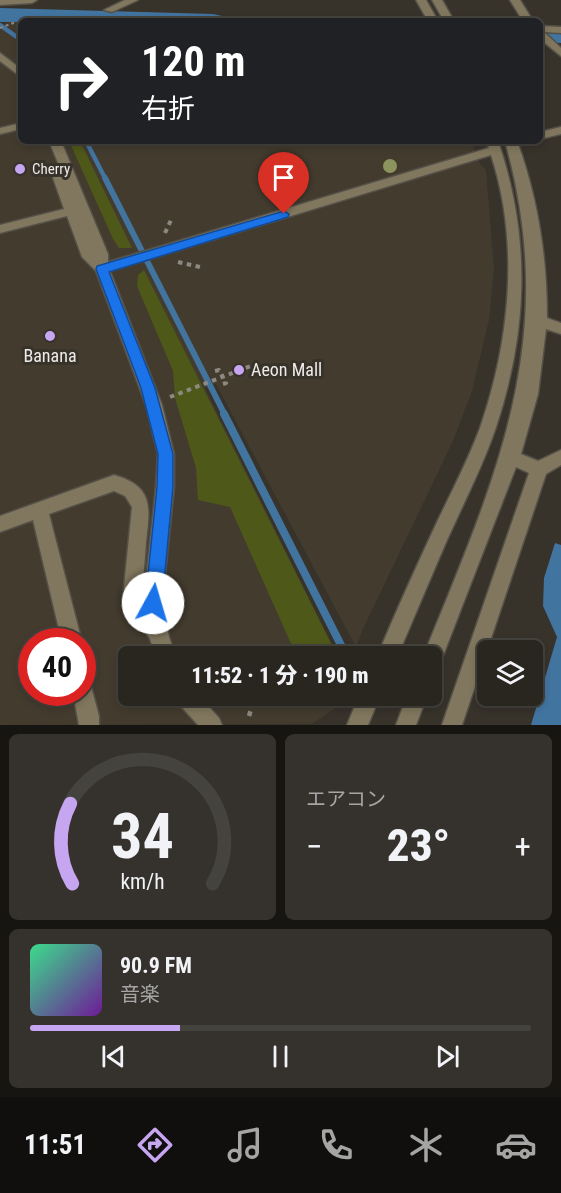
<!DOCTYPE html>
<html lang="ja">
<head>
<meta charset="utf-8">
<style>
	body { margin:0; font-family:"Roboto Condensed","Noto Sans JP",sans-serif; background:#35322d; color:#f1f3f6; height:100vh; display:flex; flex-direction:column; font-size:22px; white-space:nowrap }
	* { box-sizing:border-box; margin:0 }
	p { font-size:20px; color:#a5a5a5 }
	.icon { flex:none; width:33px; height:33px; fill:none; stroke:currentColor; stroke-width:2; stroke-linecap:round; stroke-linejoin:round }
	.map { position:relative; height:725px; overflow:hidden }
	.sheet { display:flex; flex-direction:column; gap:9px; padding:9px; background:#171512; flex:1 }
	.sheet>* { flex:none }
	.guide { position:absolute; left:18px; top:18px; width:525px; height:126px; border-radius:9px; box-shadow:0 3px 9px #0003,0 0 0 2px #45433e; background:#202124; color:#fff; overflow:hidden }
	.tools { position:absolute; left:477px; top:640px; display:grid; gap:12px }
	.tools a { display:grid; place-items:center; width:66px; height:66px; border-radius:9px; background:#292620; box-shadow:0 3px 9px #0003,0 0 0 2px #45433e; font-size:30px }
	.speed { position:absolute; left:18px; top:628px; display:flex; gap:12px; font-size:30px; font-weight:700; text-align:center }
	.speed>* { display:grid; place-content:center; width:78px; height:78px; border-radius:50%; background:#292620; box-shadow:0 3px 9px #0003,0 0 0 2px #45433e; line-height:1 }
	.speed .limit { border:9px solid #d22; background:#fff; color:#111 }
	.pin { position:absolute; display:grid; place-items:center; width:51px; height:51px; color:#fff; margin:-62px -26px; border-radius:50% 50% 50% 0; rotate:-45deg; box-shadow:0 0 6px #0007 }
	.pin .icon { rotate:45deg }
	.me { position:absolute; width:66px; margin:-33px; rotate:6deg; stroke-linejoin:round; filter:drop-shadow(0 0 4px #0008) }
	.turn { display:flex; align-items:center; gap:21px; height:126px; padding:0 24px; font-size:27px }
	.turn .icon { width:78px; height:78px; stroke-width:2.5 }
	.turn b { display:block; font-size:42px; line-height:51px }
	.big { font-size:45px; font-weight:800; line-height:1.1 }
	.sheet .widget { flex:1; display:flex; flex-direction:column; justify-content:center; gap:9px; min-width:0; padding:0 21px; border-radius:9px; background:#35322d }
	.sheet .dial { align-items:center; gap:0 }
	.dial svg { height:156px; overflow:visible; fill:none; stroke:#45433e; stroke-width:7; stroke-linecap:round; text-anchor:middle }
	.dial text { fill:#f1f3f6; stroke:none }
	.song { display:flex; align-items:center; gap:18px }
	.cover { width:72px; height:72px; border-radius:9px; background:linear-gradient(135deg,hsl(150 70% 55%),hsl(280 70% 35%)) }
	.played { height:6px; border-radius:3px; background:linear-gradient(90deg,#c6a6f0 30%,#45433e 30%) }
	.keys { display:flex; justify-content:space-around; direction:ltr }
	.heat { display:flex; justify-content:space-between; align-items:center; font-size:33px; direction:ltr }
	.sheet .tiles { flex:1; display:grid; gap:9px; grid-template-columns:1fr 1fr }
	.widget:last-child { grid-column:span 2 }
	.trip { position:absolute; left:118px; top:646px; width:324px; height:60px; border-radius:9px; background:#292620; box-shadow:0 3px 9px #0003,0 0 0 2px #45433e; font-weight:800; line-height:60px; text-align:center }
	.tab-bar { display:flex; height:96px; justify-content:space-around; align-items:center; background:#100f0d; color:#a5a5a5 }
	.tab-bar .icon { width:42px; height:42px }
	.tab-bar .active { color:#c6a6f0 }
	.tab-bar b { font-size:27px; color:#f1f3f6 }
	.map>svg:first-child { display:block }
</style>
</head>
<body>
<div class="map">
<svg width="561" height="725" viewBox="0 0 561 725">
	<rect width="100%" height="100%" fill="#37322a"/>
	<path fill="#433b2e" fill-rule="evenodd" d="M 12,21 L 21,21 L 21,141 L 472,141 L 480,164 L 486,170 L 494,269 L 489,320 L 472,391 L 453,441 L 363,629 L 356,647 L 216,384 L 205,388 L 338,657 L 129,657 L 129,696 L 340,696 L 334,709 L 312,724 L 0,725 L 0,25 ZM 32,642 L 82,642 L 82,693 L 32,693 Z"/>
	<path fill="#4e5819" d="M 69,141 L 80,141 L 132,248 L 119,248 L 113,239 Z
		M 144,270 L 338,657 L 297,657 L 230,507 L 198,500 L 196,468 L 175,398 L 173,371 L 137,286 L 138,275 Z"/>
	<path fill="#4274a0" d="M 555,543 L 561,545 L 561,725 L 531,725 L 557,637 L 543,606 L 544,578 Z"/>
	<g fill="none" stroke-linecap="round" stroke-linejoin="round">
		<path stroke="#4274a0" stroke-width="4.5" d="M 0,25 L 21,40
			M 86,141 L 106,180"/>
		<path stroke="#4274a0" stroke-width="6" d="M 105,178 L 225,415"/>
		<path stroke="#4274a0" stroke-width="8" d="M 224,414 L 347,657"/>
		<path fill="#4274a0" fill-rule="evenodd" d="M 0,8 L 213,14 L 222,16 L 225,21 L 0,22 Z
			M 540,26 L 561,27 L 561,43 L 540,42 Z"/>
		<g stroke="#545048" stroke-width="3">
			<path id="minor" d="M 0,0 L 37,0 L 32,3 L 0,5 Z
				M 125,0 L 138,0 L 112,12 L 104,10 Z
				M 416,0 L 426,0 L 438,21 L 428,21 Z
				M 432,0 L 442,0 L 454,21 L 444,21 Z
				M 510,0 L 520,0 L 533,21 L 523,21 Z
				M 540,26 L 561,27 L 561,33 L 544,32 L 561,48 L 561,56 L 540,39 Z
				M 0,53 L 21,69 L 21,77 L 0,61 Z
				M 21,123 L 21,129 L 0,134 L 0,128 Z
				M 561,127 L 561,134 L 540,139 L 540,132 Z
				M 49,141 L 61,141 L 108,254 L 108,262 L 489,148 L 486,141 L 498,141 C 531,238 528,330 496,427 C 483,466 464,502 447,540 C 430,579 414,618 397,657 L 377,657 C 396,611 417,565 438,520 C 453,489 468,460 480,428 C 510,341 520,243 491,155 L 110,271 L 162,405 L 174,454 L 174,487 L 162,603 L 169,637 L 176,657 L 156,657 L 150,639 L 123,597 L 132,507 L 125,496 L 114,491 L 49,514 L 82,642 L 62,642 L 33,520 L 0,532 L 0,516 L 114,475 C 154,486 150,508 146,542 C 145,560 143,577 142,595 L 144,598 L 156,487 L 158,454 L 146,405 L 96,271 L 82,257 L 67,216 L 0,233 L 0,225 L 64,209 L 53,178 L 55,175 L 63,175 Z
				M 505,141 L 517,141 C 538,199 547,256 547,318 L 561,323 L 561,334 L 546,329 L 538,394 L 521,454 L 538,461 L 561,450 L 561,465 L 546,474 L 462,725 L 442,725 L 529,473 L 516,467 L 439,666 L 432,669 L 432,657 L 423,657 C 496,477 561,340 505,141 Z
				M 82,676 L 89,679 L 99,716 L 99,725 L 79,725 L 73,693 L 82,693 Z
				M 175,696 L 199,696 L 219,718 L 222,725 L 198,725 L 178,703 Z
				M 359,696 L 380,696 L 368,725 L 347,725 Z
				M 407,696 L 427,696 L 416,725 L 396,725 Z"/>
		</g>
		<path stroke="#8c8882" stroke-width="2" stroke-dasharray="3 3" stroke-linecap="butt" d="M 0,28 L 13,23 L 21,25"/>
		<path stroke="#8c8882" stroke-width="4" stroke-dasharray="4.5 4.5" stroke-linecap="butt" d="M 165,233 L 171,220
			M 178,262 L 200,267
			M 215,371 L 219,370 L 226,383 L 223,384
			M 170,397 L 256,364"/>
		<path stroke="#8c8882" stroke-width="4.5" stroke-dasharray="5 5" stroke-linecap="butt" d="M 249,716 L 253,703 L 259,696"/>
		<use href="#minor" fill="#81775e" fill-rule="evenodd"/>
	</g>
	<circle fill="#8c935d" cx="390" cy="166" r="7"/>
	<path fill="#1a73e8" stroke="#114b97" stroke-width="1.5" d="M 284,211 L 289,214 L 288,217 L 109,272 L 155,388 L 173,454 L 173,487 L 162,603 L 159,609 L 153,612 L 147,609 L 145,603 L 157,487 L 158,454 L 141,388 L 96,269 L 97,266 Z"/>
	<g fill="#c6a6f0" stroke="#37322a" stroke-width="2">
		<circle cx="20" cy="169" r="6"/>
		<circle cx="50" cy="336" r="6"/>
		<circle cx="239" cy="370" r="6"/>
	</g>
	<g text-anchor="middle" stroke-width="6" stroke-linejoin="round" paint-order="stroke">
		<g font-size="15" fill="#eeebe6" stroke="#37322a" text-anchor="start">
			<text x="32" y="174">Cherry</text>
		</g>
		<g font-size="18" fill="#eeebe6" stroke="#37322a">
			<text x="50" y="362">Banana</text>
			<text x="251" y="376" text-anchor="start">Aeon Mall</text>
		</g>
	</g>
</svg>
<div class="tools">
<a><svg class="icon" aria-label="layers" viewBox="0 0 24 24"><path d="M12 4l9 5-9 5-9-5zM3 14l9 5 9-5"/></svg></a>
</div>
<div class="speed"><div class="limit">40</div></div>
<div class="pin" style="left:284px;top:214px;background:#d93025"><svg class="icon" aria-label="arrive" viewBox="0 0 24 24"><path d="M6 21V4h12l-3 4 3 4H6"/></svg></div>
<svg class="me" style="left:153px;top:603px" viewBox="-20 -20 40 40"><circle r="19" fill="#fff"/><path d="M0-13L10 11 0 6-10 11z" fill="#1a73e8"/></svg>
<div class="trip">11:52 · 1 分 · 190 m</div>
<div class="guide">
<div class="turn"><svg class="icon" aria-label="right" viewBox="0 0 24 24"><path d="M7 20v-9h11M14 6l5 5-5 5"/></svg><div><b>120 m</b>右折</div></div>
</div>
</div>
<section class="sheet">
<div class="tiles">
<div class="widget dial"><svg viewBox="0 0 100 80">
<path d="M14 69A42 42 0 1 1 86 69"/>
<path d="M14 69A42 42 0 0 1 13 28" stroke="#c6a6f0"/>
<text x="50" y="56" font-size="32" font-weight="700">34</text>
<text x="50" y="72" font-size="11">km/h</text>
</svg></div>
<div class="widget"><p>エアコン</p>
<div class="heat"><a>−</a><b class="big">23°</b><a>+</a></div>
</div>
<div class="widget">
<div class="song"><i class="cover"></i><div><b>90.9 FM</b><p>音楽</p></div></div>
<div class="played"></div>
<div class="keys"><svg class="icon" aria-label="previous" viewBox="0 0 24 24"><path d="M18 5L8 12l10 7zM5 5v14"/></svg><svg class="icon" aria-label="pause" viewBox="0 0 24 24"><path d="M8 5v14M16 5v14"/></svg><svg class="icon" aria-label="next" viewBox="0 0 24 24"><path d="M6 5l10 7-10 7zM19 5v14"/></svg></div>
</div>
</div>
</section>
<nav class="tab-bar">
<b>11:51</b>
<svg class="icon active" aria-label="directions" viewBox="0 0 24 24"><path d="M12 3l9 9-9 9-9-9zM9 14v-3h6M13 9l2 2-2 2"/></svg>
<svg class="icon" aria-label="music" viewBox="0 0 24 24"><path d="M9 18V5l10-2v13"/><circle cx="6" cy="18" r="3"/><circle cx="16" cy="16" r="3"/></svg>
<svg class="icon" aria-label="phone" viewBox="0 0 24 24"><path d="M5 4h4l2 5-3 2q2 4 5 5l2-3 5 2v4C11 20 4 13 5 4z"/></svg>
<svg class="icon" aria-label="climate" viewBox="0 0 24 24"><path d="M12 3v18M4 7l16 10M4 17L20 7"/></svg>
<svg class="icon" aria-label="car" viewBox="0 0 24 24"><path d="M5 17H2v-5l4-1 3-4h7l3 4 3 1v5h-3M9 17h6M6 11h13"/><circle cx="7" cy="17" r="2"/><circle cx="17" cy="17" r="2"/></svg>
</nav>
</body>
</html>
